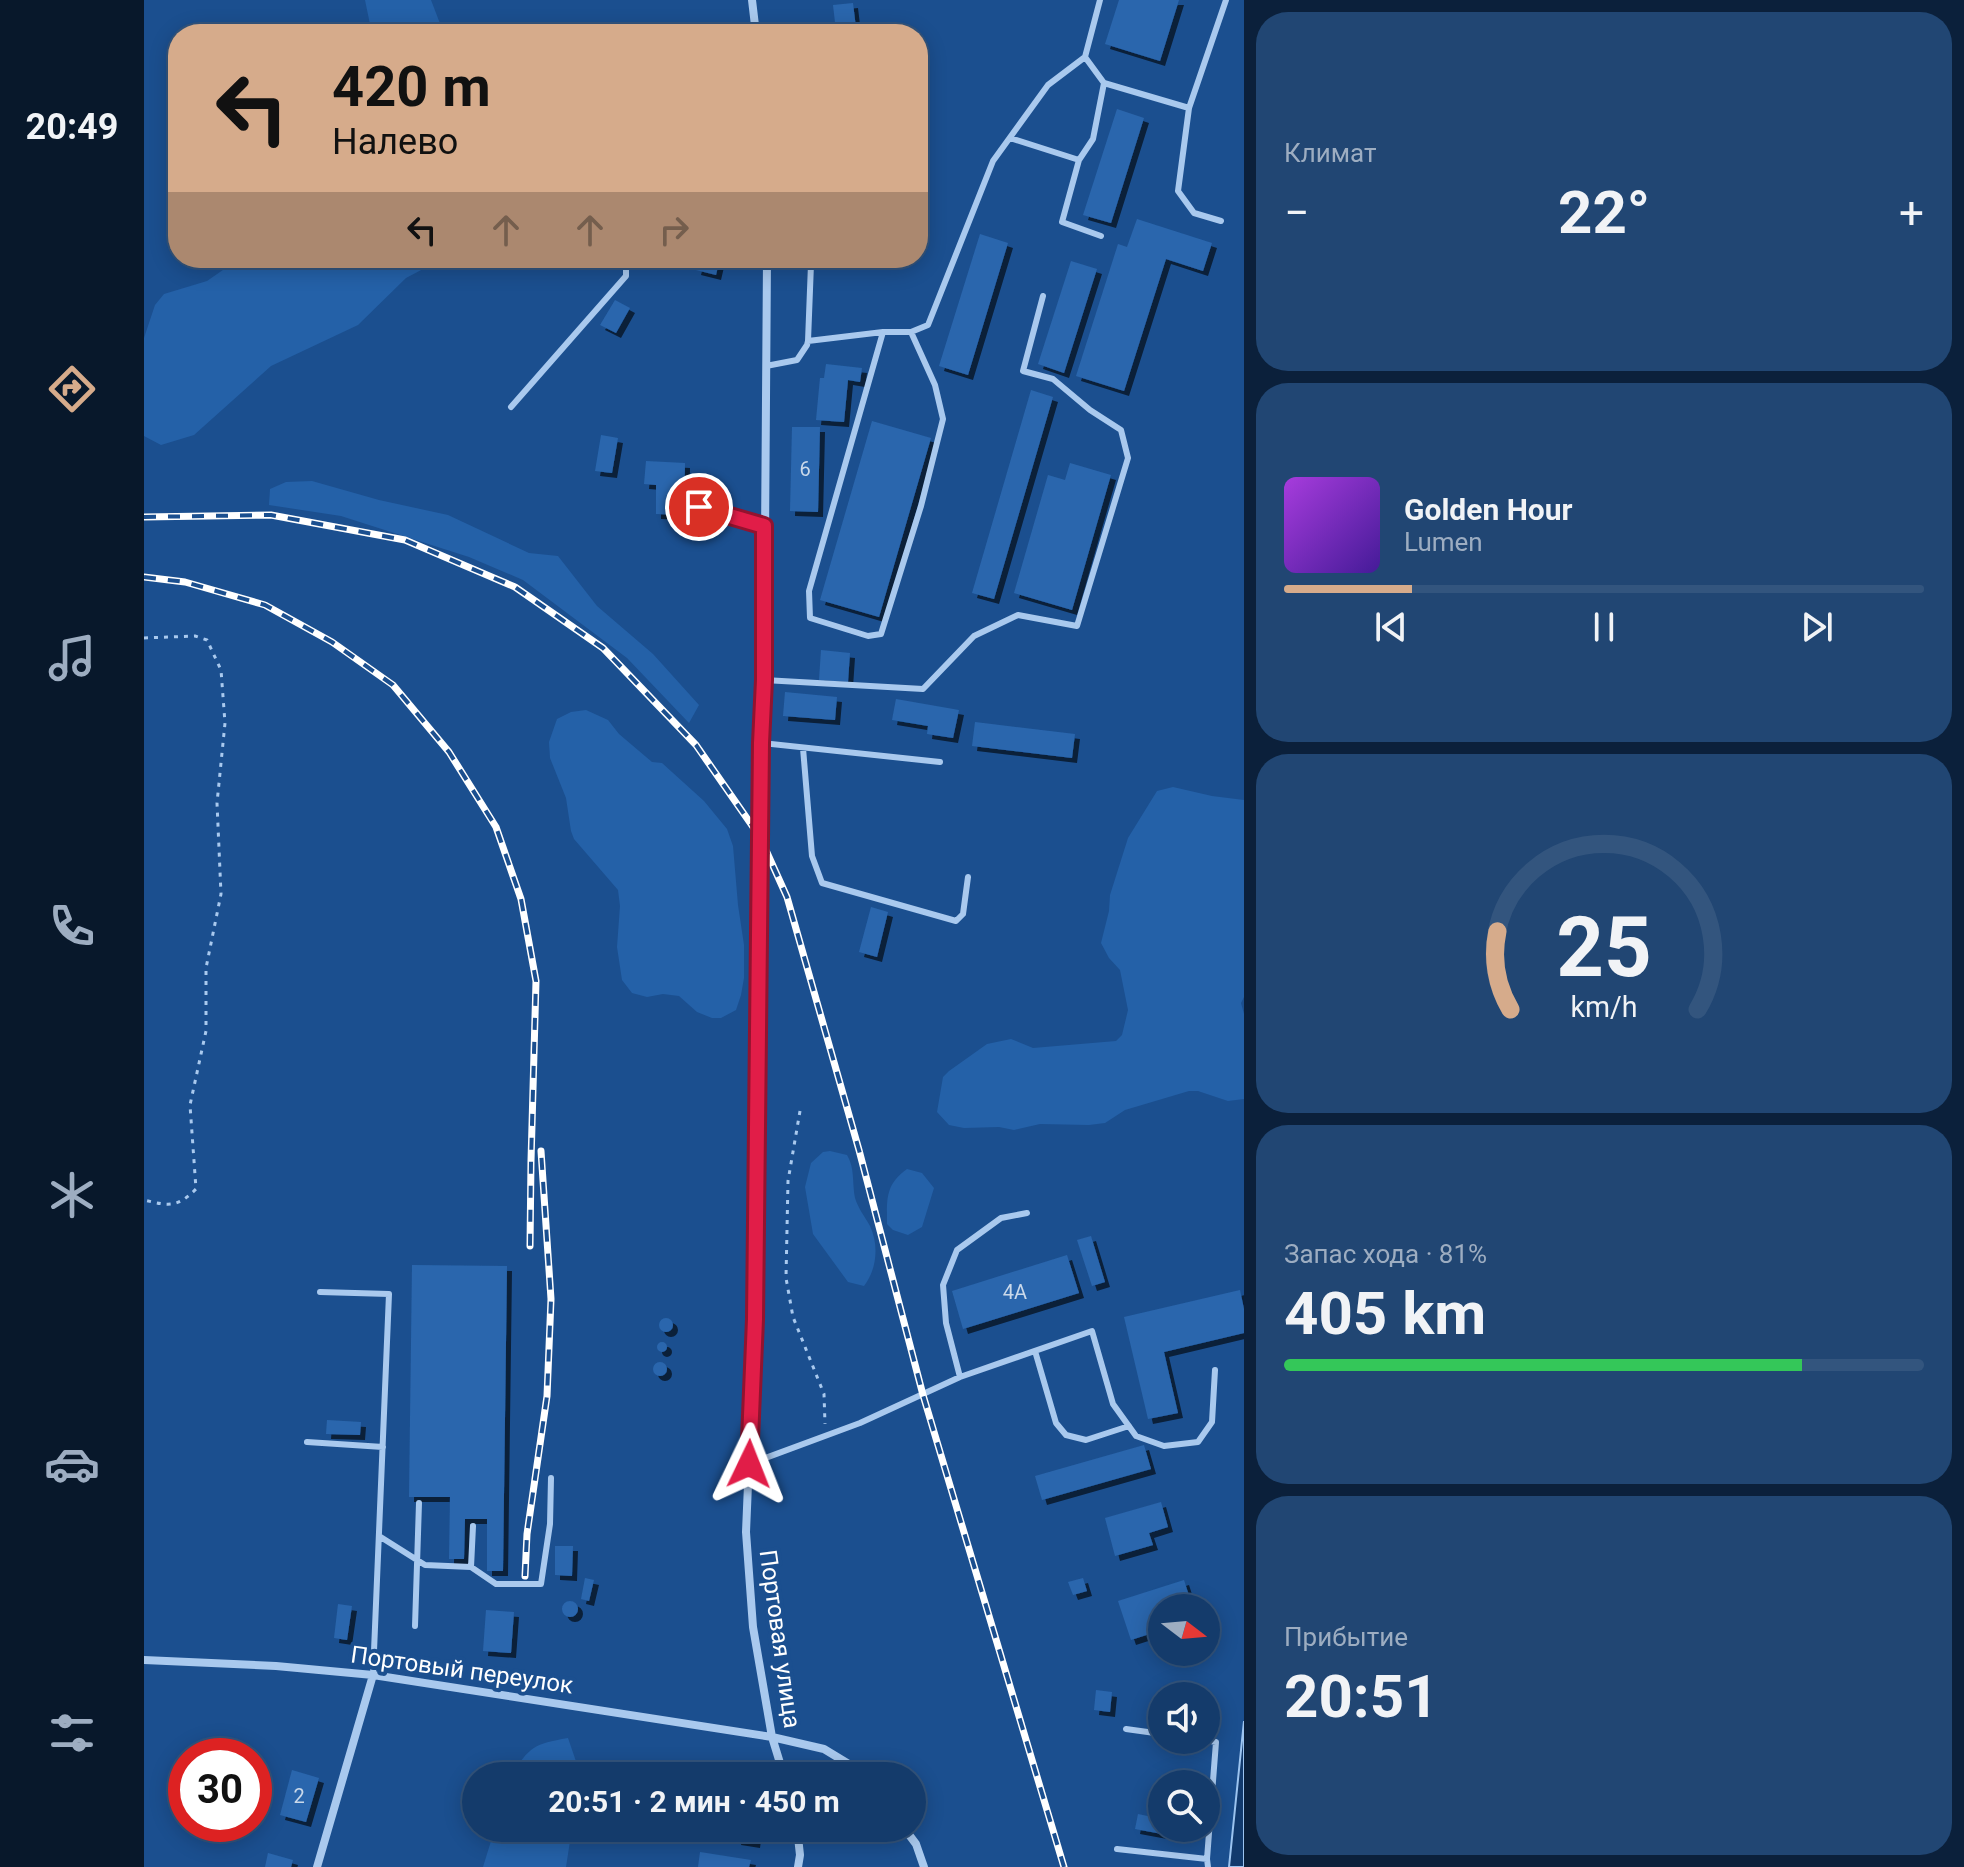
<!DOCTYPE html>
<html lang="ru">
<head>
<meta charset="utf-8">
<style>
	body { margin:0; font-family:Roboto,sans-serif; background:#214673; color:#f1f3f6; height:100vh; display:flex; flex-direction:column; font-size:30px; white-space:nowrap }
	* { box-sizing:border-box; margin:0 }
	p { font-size:26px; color:#9dadc1 }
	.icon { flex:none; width:44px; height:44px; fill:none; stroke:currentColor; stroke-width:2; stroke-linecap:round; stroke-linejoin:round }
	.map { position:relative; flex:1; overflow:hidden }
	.drawer { display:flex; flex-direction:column; gap:12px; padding:12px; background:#0b203b; width:720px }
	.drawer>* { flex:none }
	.guide { position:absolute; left:24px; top:24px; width:760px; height:244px; border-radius:32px; box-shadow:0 4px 20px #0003,0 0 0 2px #33557e; background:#d6ab8b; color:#111; overflow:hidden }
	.needle { width:52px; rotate:106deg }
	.buttons { position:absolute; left:1004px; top:1594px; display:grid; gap:16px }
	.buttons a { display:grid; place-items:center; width:72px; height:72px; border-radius:50%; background:#143b6b; box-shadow:0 4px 20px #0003,0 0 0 2px #33557e; font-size:40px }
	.speed { position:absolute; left:24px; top:1738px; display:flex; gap:16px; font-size:40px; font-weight:700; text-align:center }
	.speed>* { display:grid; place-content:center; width:104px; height:104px; border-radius:50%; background:#143b6b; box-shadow:0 4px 20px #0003,0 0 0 2px #33557e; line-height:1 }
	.speed .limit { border:12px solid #d22; background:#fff; color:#111 }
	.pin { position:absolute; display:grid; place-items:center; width:68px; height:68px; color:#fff; margin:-34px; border:4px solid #fff; border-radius:50%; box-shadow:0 2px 8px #0007 }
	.me { position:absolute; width:88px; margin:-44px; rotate:2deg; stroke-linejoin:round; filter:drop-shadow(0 0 6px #0008) }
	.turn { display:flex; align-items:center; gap:28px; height:168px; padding:0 32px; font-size:36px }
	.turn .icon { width:104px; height:104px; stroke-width:2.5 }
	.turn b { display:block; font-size:56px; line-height:68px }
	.lanes { display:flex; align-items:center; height:76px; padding:0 32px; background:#0003; justify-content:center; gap:40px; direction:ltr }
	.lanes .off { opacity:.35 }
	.big { font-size:60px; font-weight:700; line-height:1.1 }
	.drawer .tile { flex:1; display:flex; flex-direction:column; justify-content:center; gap:12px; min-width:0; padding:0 28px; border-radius:32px; background:#214673 }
	.drawer .dial { align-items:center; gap:0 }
	.dial svg { height:208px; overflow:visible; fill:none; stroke:#33557e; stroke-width:7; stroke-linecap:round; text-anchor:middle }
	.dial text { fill:#f1f3f6; stroke:none }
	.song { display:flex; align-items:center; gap:24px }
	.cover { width:96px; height:96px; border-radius:12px; background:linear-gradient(135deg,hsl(280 70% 55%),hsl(260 70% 35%)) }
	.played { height:8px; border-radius:4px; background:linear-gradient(90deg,#d6ab8b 20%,#33557e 20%) }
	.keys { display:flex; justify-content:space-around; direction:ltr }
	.heat { display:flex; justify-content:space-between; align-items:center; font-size:44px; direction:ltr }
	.charge { height:12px; border-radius:6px; background:linear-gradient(90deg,#34c759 81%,#33557e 0) }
	.trip { position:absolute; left:318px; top:1762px; width:464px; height:80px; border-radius:40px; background:#143b6b; box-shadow:0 4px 20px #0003,0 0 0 2px #33557e; font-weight:700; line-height:80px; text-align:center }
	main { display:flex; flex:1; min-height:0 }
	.tabs { display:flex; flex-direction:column; width:144px; justify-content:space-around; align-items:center; background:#08182b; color:#9dadc1 }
	.tabs .icon { width:56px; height:56px }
	.tabs .current { color:#d6ab8b }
	.tabs b { font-size:36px; color:#f1f3f6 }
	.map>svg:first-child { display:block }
</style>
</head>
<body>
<main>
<nav class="tabs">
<b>20:49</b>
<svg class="icon current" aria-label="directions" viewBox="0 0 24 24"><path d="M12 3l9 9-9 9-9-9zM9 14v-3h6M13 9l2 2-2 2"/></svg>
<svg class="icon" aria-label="music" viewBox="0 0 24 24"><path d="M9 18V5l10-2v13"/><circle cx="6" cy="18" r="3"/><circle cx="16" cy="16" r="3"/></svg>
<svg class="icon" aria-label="phone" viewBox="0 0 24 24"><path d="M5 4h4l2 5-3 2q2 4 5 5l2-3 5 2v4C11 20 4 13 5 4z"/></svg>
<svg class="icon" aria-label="climate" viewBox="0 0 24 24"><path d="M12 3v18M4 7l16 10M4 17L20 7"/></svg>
<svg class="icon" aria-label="car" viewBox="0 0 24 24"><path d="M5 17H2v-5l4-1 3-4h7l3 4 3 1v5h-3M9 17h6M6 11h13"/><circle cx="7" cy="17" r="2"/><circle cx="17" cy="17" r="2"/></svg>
<svg class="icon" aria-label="filters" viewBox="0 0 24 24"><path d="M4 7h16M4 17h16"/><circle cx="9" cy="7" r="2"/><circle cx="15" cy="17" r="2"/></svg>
</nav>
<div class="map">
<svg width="1100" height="1867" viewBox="0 0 1100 1867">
	<defs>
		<filter id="shadow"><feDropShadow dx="5" dy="5" stdDeviation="0" flood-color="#0009"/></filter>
	</defs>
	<rect width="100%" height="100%" fill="#1b4f8f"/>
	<path fill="#2461a8" d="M 221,0 L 287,0 L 300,34 L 228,34 Z
		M 91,258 L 300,258 L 262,278 L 214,325 L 127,366 L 50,435 L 17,445 L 0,436 L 0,338 L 11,305 L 20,294 L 63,281 L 89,263 Z
		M 168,481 L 235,500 L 304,515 L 385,553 L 414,556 L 453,606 L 509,654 L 555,705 L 545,723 L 483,658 L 379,580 L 325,557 L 197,516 L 125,505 L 126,489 L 142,482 Z
		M 442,710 L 464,720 L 475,734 L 508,762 L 518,763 L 560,801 L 583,829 L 589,846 L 594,905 L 600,945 L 600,978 L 597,995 L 592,1010 L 577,1018 L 568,1018 L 553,1012 L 535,996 L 519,994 L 503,997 L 488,993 L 478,980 L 473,947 L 476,906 L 474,890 L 430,839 L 427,831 L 422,798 L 406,758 L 405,742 L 413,719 L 427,712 Z
		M 1029,787 L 1068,796 L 1100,800 L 1100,997 L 1097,1003 L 1100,1014 L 1100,1099 L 1084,1101 L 1054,1091 L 1045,1091 L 981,1110 L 961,1123 L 945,1125 L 896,1124 L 870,1130 L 855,1127 L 820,1128 L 805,1125 L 793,1112 L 799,1077 L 805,1071 L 843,1044 L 867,1039 L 889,1048 L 972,1041 L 978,1035 L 984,1010 L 976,970 L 965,958 L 957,943 L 965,911 L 966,895 L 984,838 L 1013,791 Z
		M 686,1151 L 703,1155 C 711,1168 708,1183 711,1198 C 714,1208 721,1217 726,1226 C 735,1245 733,1269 720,1286 L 704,1282 L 669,1234 L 661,1187 L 667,1163 L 679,1152 Z
		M 763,1169 L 778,1173 L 790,1188 L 778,1227 L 764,1235 L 749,1230 L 743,1224 C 743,1199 741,1185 763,1169 Z
		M 424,1738 L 437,1776 L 367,1776 C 386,1746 390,1744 424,1738 Z
		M 351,1828 L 428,1828 L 422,1867 L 339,1867 Z"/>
	<path fill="#123a6d" stroke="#9cc4f0" stroke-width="2" d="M 1100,1721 L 1100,1867 L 1085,1867 Z"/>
	<path fill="#2a66ad" filter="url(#shadow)" d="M 975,0 L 1035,0 L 1016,61 L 961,44 Z
		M 709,3 L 712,28 L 692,31 L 689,5 Z
		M 973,109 L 1000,118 L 967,223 L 939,215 Z
		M 993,219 L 1068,243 L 1059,271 L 1022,259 L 980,391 L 932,376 L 974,244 L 983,247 Z
		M 836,234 L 864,243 L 824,375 L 795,366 Z
		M 555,258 L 576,258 L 572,275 L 552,270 Z
		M 927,261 L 953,269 L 920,373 L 894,364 Z
		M 471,300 L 486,308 L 472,333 L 456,325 Z
		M 682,364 L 718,368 L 716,382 L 704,380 L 700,422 L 672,420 L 676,378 L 680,378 Z
		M 887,390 L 909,397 L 850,599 L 828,593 Z
		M 728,421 L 787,438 L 735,617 L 676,600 Z
		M 648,427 L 676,427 L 674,512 L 646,511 Z
		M 457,435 L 474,438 L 468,473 L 451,471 Z
		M 502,461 L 541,463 L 540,515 L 512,514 L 512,485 L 500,484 Z
		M 926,463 L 967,475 L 928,610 L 870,593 L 904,475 L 921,480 Z
		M 677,650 L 706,653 L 704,682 L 675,680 Z
		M 641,692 L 693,697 L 691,720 L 639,716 Z
		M 752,699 L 815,710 L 809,738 L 783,734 L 784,726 L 748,720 Z
		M 831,722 L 931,734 L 928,758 L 828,746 Z
		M 727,907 L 744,912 L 733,957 L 715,952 Z
		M 947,1236 L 961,1282 L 948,1286 L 933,1240 Z
		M 923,1255 L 935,1293 L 819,1329 L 808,1291 Z
		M 268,1265 L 363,1266 L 359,1571 L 343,1571 L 343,1519 L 321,1519 L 320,1559 L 305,1559 L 306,1497 L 265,1497 Z
		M 1096,1290 L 1100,1309 L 1100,1333 L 1020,1352 L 1034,1413 L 1004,1419 L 980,1317 Z
		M515 1325a7 7 0 1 1 14 0a7 7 0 1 1-14 0Z
		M513 1347a5 5 0 1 1 10 0a5 5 0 1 1-10 0Z
		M509 1369a7 7 0 1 1 14 0a7 7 0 1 1-14 0Z
		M 183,1420 L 217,1422 L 216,1435 L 182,1434 Z
		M 1000,1445 L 1007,1469 L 898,1500 L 891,1476 Z
		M 1017,1502 L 1024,1527 L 1005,1533 L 1009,1545 L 971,1556 L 961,1518 Z
		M 411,1546 L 429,1546 L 428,1576 L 411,1575 Z
		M 441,1578 L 450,1580 L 445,1601 L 437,1599 Z
		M 939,1578 L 943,1591 L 929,1595 L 924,1582 Z
		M 1040,1580 L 1049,1608 L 1018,1608 L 1018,1630 L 987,1640 L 974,1601 Z
		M418 1609a8 8 0 1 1 16 0a8 8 0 1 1-16 0Z
		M 194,1604 L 208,1606 L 203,1640 L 190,1638 Z
		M 342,1610 L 370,1612 L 367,1653 L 339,1651 Z
		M 952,1690 L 968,1692 L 966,1712 L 950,1710 Z
		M 148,1770 L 175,1778 L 162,1822 L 136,1815 Z
		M 994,1814 L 1018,1819 L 1018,1834 L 991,1829 Z
		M 594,1828 L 613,1828 L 611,1843 L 592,1840 Z
		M 556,1852 L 607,1860 L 605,1867 L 554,1867 Z
		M 124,1853 L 149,1860 L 147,1867 L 121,1867 Z"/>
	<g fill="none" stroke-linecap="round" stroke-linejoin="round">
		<path stroke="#a9c9ee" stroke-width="3" stroke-dasharray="4 6" stroke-linecap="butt" d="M 0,638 L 51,636 L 63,640 L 77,670 L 81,723 L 73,803 L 77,894 L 62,968 L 62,1031 L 46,1105 L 52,1189 C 33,1208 25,1206 0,1200
			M 656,1111 L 644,1181 L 642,1278 L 649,1317 L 680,1394 L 681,1424"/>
		<path stroke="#a9c9ee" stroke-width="6" d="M 960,83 L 1045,108 L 1034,191 L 1050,213 L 1077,221
			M 1045,108 L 1082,0
			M 866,138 L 935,160 L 949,139 L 960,83 L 941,57
			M 935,160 L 918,222 L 957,236
			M 739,332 L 665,591 L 666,618 L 724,636 L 737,634 L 777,506 L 799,419 L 791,385 L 767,332
			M 664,341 L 739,332 L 767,332 L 784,325 L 849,161 L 904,85 L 941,57 L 956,0
			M 622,366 L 653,360 L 663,345 L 664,341 L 667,264 L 664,258
			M 367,407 L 482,276 L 482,258
			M 555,507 L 620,526
			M 620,680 L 779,689 L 830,636 L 874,615 L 933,626 L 984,458 L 977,430 L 946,410 L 909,379 L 879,371 L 899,296
			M 617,743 L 796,762
			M 659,748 L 668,856 L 678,883 L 812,921 L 819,914 L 824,877
			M 176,1292 L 245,1294 L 229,1675
			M 891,1351 L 912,1423 L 922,1435 L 942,1440 L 985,1426
			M 816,1377 L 802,1323 L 799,1285 L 813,1250 L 857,1218 L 883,1213
			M 163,1442 L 239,1447
			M 605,1464 L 716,1423 L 816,1377 L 948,1331 L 969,1404 L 992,1436 L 1020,1446 L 1054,1442 L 1068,1422 L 1071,1370
			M 235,1536 L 281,1565 L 327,1567 L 352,1584 L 397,1584 L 406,1524 L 407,1478
			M 327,1567 L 329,1526
			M 271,1626 L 275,1503
			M 982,1729 L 1018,1734
			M 1060,1740 L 1072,1742 L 1063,1859 L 1064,1867
			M 973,1849 L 1063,1859"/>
		<path stroke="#a9c9ee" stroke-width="8" d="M 608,0 L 612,34
			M 623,258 L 620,680 L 617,743 L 611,1319 L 602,1532 L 609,1627 L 628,1737 L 640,1776
			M 0,1660 L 132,1666 L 229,1675 L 628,1737 L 680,1749 L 708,1766 L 719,1776
			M 653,1828 L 656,1855 L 654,1867
			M 760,1828 L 772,1844 L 780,1867
			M 173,1867 L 229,1675"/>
		<g stroke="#fff" stroke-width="7">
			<path id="rail" d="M 0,517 L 127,515 L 261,540 L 371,587 L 459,648 L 552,745 L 616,837 L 643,897 L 715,1150 L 779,1395 L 920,1867
				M 0,577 L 41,582 L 121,605 L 188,642 L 249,685 L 305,752 L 352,827 L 377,899 L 392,981 L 387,1161 L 386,1246
				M 381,1576 L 383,1534 L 403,1396 L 407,1299 L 397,1151"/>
		</g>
		<use href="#rail" stroke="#1b4f8f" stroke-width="4" stroke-dasharray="12" stroke-linecap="butt"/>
	</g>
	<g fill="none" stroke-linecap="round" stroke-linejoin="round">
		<g stroke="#92132f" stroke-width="20">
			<path id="route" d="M 555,507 L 620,526 L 620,680 L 617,743 L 611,1319 L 605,1464"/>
		</g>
		<use href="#route" stroke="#e11d48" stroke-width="14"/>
	</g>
	<g text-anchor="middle" stroke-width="8" stroke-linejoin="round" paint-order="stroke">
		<g font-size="20" fill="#cad9ea">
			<text x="661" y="476">6</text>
			<text x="871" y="1299">4А</text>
			<text x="155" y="1803">2</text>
		</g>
		<g font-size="24" fill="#fff" stroke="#1b4f8f">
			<text transform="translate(636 1639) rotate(82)" y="8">Портовая улица</text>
			<text transform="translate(318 1670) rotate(8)" y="8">Портовый переулок</text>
		</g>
	</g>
</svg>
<div class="buttons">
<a><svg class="needle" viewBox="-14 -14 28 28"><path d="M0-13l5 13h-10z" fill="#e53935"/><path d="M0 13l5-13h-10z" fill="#9dadc1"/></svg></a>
<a><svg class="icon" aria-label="sound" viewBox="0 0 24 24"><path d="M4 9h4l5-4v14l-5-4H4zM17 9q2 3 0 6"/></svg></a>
<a><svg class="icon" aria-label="search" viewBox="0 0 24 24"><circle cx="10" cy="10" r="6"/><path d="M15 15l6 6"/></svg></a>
</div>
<div class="speed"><div class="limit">30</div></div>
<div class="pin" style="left:555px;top:507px;background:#d93025"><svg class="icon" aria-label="arrive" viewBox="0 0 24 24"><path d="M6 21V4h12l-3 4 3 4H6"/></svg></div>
<svg class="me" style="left:605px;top:1464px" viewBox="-20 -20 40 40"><path d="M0-17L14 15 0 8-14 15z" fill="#e11d48" stroke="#fff" stroke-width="4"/></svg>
<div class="trip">20:51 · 2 мин · 450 m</div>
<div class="guide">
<div class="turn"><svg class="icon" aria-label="left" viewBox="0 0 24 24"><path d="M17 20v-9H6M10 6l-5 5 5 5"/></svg><div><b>420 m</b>Налево</div></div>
<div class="lanes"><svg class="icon" aria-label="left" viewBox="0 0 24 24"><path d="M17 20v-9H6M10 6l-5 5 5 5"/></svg><svg class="icon off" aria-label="ahead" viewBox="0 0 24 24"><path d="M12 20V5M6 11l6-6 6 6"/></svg><svg class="icon off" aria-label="ahead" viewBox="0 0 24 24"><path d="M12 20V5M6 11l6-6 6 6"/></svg><svg class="icon off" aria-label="right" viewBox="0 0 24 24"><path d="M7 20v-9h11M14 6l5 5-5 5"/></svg></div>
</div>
</div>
<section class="drawer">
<div class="tile"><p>Климат</p>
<div class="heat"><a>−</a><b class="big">22°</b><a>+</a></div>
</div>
<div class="tile">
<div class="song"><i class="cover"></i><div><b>Golden Hour</b><p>Lumen</p></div></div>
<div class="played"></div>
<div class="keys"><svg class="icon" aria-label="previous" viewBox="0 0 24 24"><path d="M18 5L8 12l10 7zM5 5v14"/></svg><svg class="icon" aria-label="pause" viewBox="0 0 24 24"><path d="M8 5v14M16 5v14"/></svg><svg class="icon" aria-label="next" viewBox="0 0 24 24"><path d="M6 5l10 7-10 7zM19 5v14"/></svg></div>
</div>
<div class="tile dial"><svg viewBox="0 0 100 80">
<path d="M14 69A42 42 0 1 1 86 69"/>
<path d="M14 69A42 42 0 0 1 9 39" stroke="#d6ab8b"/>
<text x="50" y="56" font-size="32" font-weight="700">25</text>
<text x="50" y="72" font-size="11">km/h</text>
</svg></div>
<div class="tile"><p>Запас хода · 81%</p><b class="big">405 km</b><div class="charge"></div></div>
<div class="tile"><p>Прибытие</p><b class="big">20:51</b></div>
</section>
</main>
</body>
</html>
